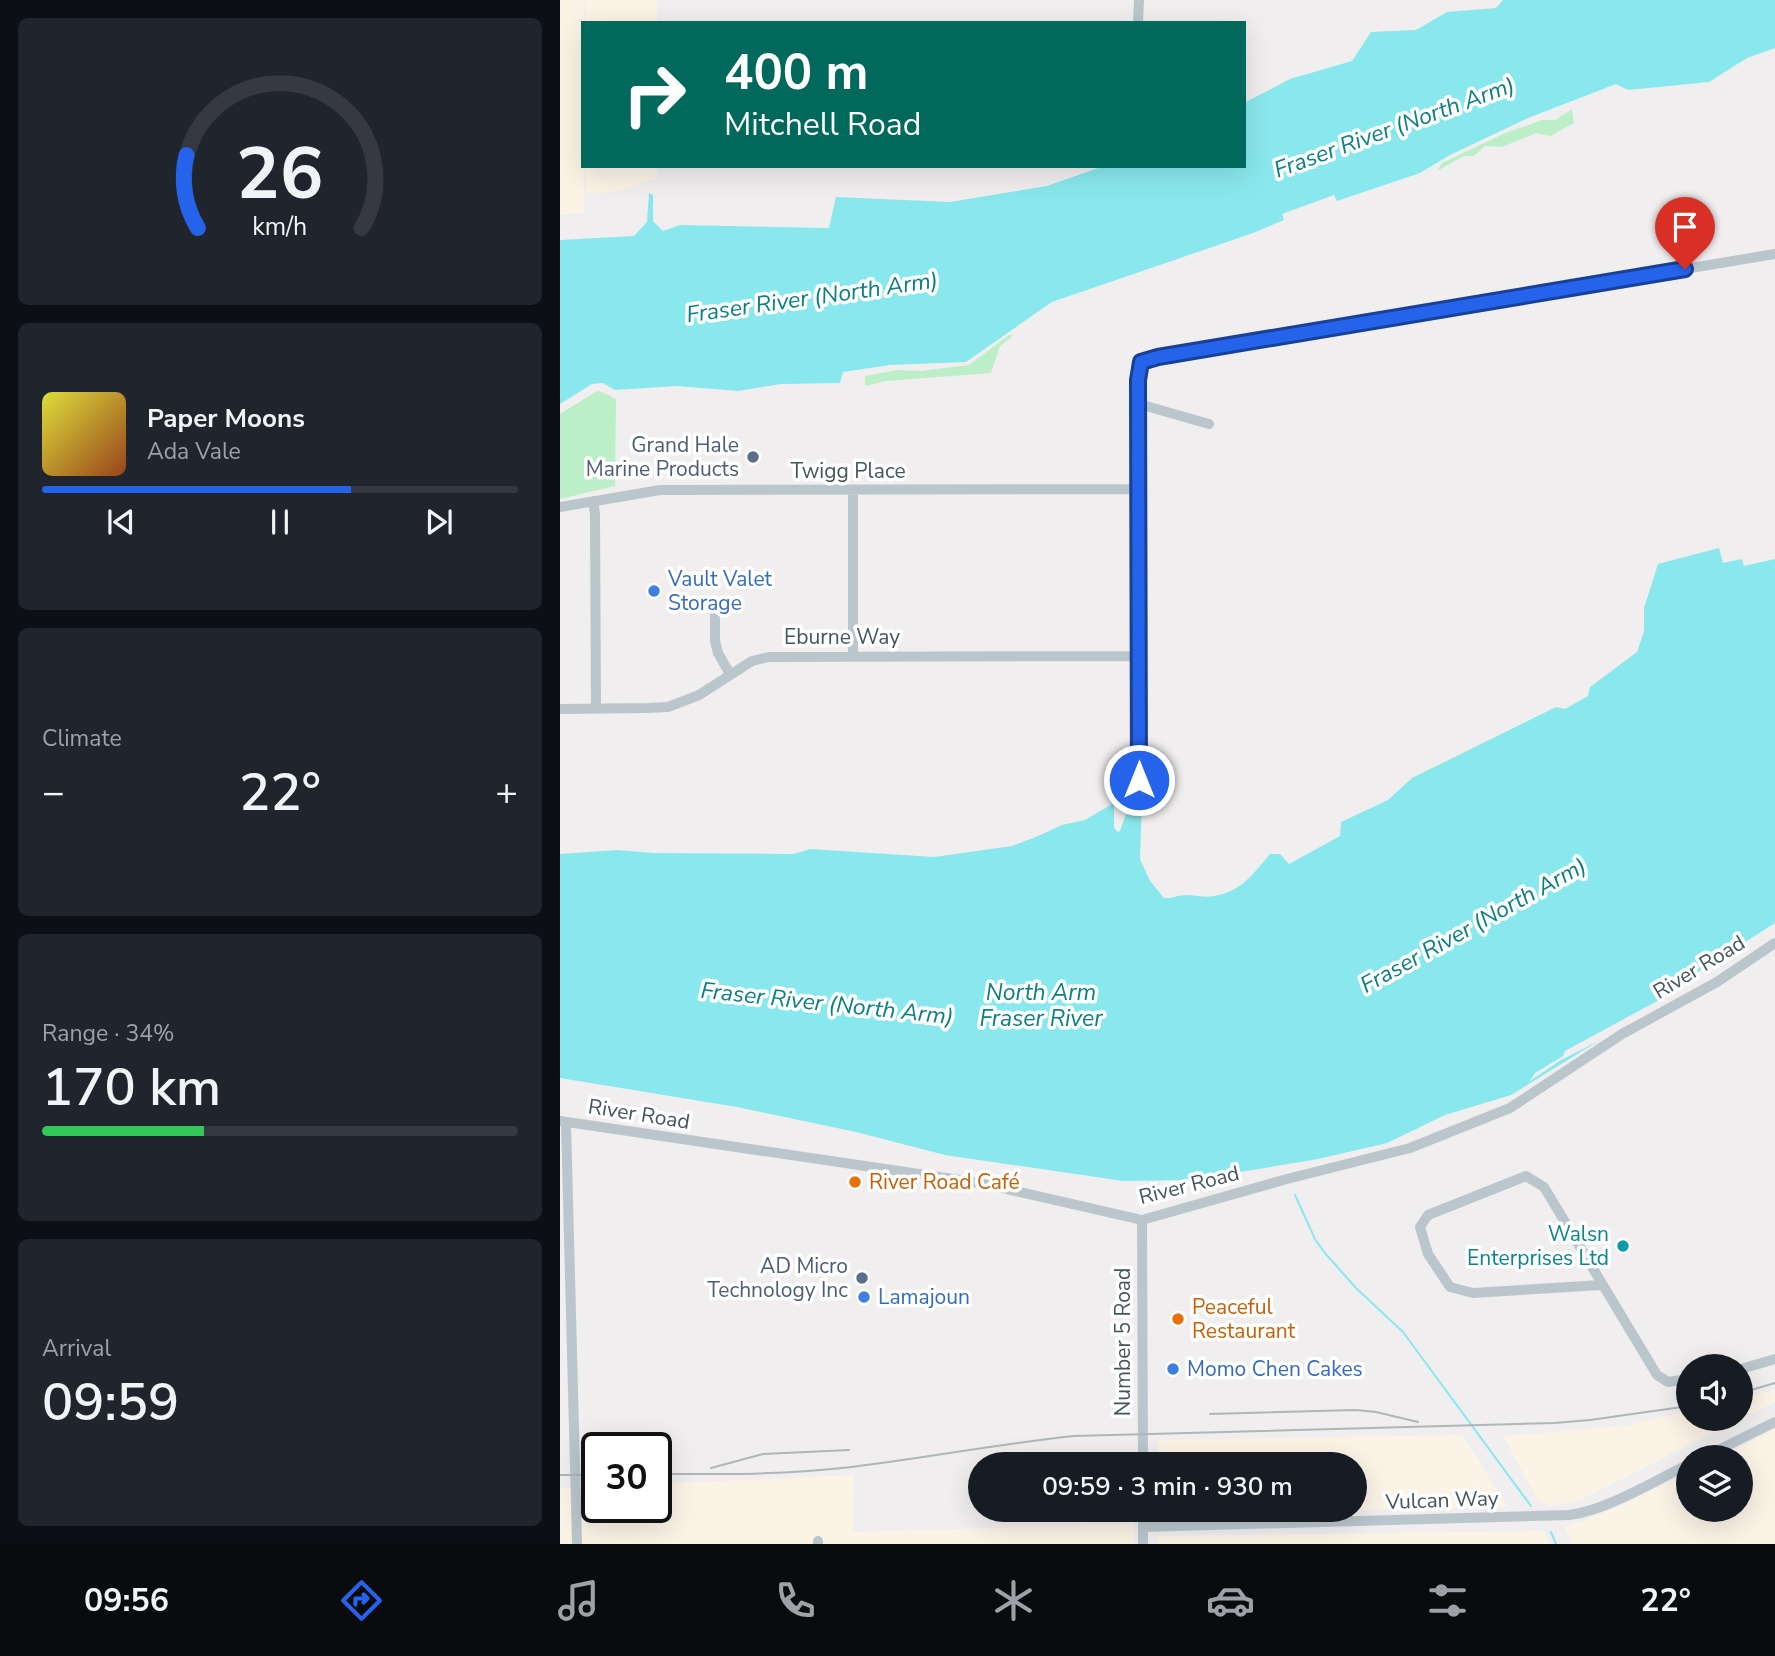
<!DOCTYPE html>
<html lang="en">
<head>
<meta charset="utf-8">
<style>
	body { margin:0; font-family:"Nunito Sans",sans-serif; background:#20242c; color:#f1f3f6; height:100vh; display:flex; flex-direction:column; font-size:26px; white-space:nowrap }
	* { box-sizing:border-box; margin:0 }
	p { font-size:23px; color:#9ea1a6 }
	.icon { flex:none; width:38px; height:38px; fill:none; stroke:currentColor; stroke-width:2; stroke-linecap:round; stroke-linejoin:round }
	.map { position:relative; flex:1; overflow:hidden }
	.side { display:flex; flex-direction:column; gap:18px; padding:18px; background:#0d0f14; width:560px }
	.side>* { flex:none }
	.hud { position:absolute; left:21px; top:21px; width:665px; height:147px; border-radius:0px; box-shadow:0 7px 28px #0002; background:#00695c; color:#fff; overflow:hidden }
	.buttons { position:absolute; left:1116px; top:1354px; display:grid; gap:14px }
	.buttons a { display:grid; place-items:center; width:77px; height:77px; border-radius:50%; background:#171b24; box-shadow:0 7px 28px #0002; font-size:35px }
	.speed { position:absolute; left:21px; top:1432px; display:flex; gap:14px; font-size:35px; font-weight:700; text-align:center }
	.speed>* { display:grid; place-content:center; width:91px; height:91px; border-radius:50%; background:#171b24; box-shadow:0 7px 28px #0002; line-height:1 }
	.speed .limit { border:4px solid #111; border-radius:10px; background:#fff; color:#111 }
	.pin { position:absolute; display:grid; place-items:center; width:60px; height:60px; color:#fff; margin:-72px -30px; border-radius:50% 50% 50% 0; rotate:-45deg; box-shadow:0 0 7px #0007 }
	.pin .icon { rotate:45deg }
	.me { position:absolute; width:77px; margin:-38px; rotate:0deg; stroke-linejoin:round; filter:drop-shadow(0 0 5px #0008) }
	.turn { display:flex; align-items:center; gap:24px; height:147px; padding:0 28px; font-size:32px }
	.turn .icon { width:91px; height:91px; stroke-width:2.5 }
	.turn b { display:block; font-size:49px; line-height:60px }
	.big { font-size:52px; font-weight:600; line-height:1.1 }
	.side .card { flex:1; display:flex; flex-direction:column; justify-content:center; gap:10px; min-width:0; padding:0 24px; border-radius:10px; background:#20242c }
	.side .dial { align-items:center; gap:0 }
	.dial svg { height:182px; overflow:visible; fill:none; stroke:#363941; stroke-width:7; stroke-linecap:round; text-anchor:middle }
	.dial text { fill:#f1f3f6; stroke:none }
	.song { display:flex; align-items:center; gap:21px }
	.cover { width:84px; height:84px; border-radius:10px; background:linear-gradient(135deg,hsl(60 70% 55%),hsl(20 70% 35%)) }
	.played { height:7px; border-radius:4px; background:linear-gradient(90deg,#2563eb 65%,#363941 65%) }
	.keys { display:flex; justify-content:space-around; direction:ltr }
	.heat { display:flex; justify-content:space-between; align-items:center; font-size:38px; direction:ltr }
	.charge { height:10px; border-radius:5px; background:linear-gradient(90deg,#34c759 34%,#363941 0) }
	.trip { position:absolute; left:408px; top:1452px; width:399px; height:70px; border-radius:35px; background:#171b24; box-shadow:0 7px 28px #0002; font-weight:600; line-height:70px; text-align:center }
	.tab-bar { display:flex; height:112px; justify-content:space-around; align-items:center; background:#090b0e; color:#9ea1a6 }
	.tab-bar .icon { width:49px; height:49px }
	.tab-bar .active { color:#2563eb }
	.tab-bar b { font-size:32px; color:#f1f3f6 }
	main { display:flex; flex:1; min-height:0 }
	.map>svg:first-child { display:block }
</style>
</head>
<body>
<main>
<section class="side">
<div class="card dial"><svg viewBox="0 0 100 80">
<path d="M14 69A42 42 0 1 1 86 69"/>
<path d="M14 69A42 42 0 0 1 9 37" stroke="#2563eb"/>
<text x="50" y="56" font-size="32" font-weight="700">26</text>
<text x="50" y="72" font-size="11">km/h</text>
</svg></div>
<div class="card">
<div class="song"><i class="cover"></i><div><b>Paper Moons</b><p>Ada Vale</p></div></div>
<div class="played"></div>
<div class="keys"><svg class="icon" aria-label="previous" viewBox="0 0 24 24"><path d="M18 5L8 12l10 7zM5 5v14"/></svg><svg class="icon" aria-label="pause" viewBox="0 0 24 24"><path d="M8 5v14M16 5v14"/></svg><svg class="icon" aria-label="next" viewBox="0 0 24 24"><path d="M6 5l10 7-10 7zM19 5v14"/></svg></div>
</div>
<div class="card"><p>Climate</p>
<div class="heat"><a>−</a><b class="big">22°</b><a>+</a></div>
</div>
<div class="card"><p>Range · 34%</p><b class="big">170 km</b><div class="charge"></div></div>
<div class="card"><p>Arrival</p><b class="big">09:59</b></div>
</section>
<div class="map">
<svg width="1215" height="1544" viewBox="0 0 1215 1544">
	<rect width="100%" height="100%" fill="#f1eeef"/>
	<path fill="#fcf3e7" d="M 0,0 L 24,0 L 23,166 L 24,166 L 24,213 L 11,213 L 7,215 L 0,215 Z
		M 25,0 L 97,0 L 97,23 L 25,23 Z
		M 26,166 L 97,166 L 97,178 L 58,191 L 26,194 Z
		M 1215,1390 L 1215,1402 L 1181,1419 L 1181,1398 Z
		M 1129,1411 L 1129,1419 L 1180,1419 L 1022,1499 L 996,1506 L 979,1502 L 943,1436 L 1064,1426 Z
		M 1215,1429 L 1215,1544 L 1012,1544 L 1005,1527 L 1049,1511 L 1129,1472 L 1129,1510 L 1181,1510 L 1181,1458 L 1159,1458 Z
		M 902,1435 L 947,1506 L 795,1510 L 794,1465 L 598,1465 L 598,1440 Z
		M 294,1475 L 293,1532 L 574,1524 L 574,1544 L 0,1544 L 0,1488 L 37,1487 L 37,1507 L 96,1507 L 96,1484 Z
		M 984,1531 L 990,1544 L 598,1544 L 598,1536 Z"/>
	<path fill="#bcefc7" d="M 1012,109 L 1014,123 L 990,136 L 976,133 L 942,147 L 925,146 L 914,156 L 904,156 L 877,171 L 882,163 L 943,134 L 982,120 L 995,120 Z
		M 449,335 L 454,335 L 440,346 L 431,373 L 326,381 L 305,386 L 305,376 L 337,370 L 360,371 L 409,365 Z
		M 37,391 L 42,392 L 56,399 L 55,486 L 0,499 L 0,414 Z"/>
	<path fill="#89e8ed" d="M 943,0 L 1215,0 L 1215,48 L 1187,58 L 1149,82 L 1068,90 L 1056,84 L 968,118 L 890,155 L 860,173 L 777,201 L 774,195 L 722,214 L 724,220 L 693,233 L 492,302 L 406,362 L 330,365 L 283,372 L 280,383 L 221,384 L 178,391 L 117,386 L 55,390 L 43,383 L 32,384 L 0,404 L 0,240 L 74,236 L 87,222 L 89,193 L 93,195 L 93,221 L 103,231 L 120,225 L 269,228 L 276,197 L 390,202 L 487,186 L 544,166 L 684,166 L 684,103 L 730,79 L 792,61 L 811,32 L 856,30 L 887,12 L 936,8 Z
		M 1159,548 L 1163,563 L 1182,559 L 1184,566 L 1215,559 L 1215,932 L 951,1095 L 885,1115 L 827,1143 L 758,1159 L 632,1180 L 563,1181 L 385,1155 L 296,1132 L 177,1107 L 0,1078 L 0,854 L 58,850 L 93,853 L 234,854 L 250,849 L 374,857 L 452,846 L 478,836 L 502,825 L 525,820 L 554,803 L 554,828 L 558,832 L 560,831 L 568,808 L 570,794 L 582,799 L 580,859 L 590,881 L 604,898 C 611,899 618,895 626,895 C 635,895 645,898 654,896 C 681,892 693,874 710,854 L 720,854 L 729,864 L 780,836 L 781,822 L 828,800 L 852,778 L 996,707 L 1005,709 L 1028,696 L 1030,687 L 1077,652 L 1084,631 L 1084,608 L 1098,564 Z"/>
	<path fill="#f1eeef" d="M 1215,923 L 1215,936 L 1178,960 L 1082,1019 L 1001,1060 L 970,1081 L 975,1073 L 1003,1056 L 1005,1051 L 1099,1000 L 1102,995 Z"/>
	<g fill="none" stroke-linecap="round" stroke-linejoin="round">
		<path stroke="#89e8ed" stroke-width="2" d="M 572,787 L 575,797
			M 735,1195 L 755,1239 L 764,1252 L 796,1288 L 843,1332 L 971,1506
			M 991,1532 L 996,1544"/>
		<path stroke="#bac6cc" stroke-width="10" d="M 578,23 L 579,0
			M 579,404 L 649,424
			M 293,490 L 293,656
			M 33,501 L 35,514 L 36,708
			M 0,507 L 100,490 L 577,489
			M 155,609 L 155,641 L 158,653 L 170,674
			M 0,709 L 88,708 L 108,707 L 139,695 L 192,661 L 209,657 L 578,656
			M 558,766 L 579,766
			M 579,780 L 578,380 L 581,362 L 598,357 L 1215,254
			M 0,1121 L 420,1183 L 582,1220 L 727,1179 L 850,1148 L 950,1108 L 1062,1034 L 1157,982 L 1215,943
			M 6,1122 L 17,1544
			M 582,1220 L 583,1465
			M 1041,1285 L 913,1293 L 890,1287 L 868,1254 L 860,1227 L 868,1215 L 966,1176 L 984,1187 L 1097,1375 L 1108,1382 L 1129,1379
			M 1181,1369 L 1215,1359
			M 1142,1458 L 1215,1422
			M 583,1510 L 583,1544
			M 583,1527 L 1009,1515 C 1045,1511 1095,1481 1129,1464
			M 258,1541 L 258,1544"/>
		<path stroke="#b0b5b9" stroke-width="2" d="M 1181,1393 L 1215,1383
			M 650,1414 L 796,1410 L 816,1412 L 858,1422
			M 151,1468 L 203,1454 L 289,1450
			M 96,1474 C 158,1474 221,1475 282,1468 C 360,1459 436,1444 514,1436 L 994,1423 L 1030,1420 L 1129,1406
			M 0,1475 L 37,1475"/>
	</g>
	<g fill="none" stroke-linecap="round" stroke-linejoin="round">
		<g stroke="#184099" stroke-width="18">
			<path id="route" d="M 579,780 L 578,380 L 581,362 L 598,357 L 1125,269"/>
		</g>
		<use href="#route" stroke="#2563eb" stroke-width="12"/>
	</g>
	<g fill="#5c6f8a" stroke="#fff" stroke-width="2.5">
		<circle cx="193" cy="457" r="7"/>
		<circle cx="302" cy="1278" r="7"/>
	</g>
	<g fill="#3f7fe0" stroke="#fff" stroke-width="2.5">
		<circle cx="94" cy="591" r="7"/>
		<circle cx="304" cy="1297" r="7"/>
		<circle cx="613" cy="1369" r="7"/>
	</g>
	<g fill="#e8710a" stroke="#fff" stroke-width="2.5">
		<circle cx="295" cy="1182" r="7"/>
		<circle cx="618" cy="1319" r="7"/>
	</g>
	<circle fill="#0f9aa8" stroke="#fff" stroke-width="2.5" cx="1063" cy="1246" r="7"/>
	<g text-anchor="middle" stroke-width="7" stroke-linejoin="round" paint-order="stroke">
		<g font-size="21" fill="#4e5e75" stroke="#fff" text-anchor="end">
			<text x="179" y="452">Grand Hale<tspan x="179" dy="24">Marine Products</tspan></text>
			<text x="288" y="1273">AD Micro<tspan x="288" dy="24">Technology Inc</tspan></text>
		</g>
		<g font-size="21" fill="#46555c" stroke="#fff">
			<text x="288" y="478">Twigg Place</text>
			<text x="282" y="644">Eburne Way</text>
			<text transform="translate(1139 967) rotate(-31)" y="7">River Road</text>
			<text transform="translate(79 1114) rotate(9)" y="7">River Road</text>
			<text transform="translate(629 1185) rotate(-14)" y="7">River Road</text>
			<text transform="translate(563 1342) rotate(-90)" y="7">Number 5 Road</text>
			<text transform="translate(882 1500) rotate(-2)" y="7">Vulcan Way</text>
		</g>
		<g font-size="21" fill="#366cbe" stroke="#fff" text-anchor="start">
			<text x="108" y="586">Vault Valet<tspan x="108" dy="24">Storage</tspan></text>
			<text x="318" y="1304">Lamajoun</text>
			<text x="627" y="1376">Momo Chen Cakes</text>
		</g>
		<g font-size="21" fill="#c56008" stroke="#fff" text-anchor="start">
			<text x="309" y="1189">River Road Café</text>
			<text x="632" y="1314">Peaceful<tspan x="632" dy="24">Restaurant</tspan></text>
		</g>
		<g font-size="21" fill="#0d838f" stroke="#fff" text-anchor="end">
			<text x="1049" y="1241">Walsn<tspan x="1049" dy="24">Enterprises Ltd</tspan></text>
		</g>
		<g font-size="23" font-style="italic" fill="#0c7e84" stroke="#fff">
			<text transform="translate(834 127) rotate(-20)" y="8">Fraser River (North Arm)</text>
			<text transform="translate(252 297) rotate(-8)" y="8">Fraser River (North Arm)</text>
			<text transform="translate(913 925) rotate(-29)" y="8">Fraser River (North Arm)</text>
			<text x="481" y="1000">North Arm<tspan x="481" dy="26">Fraser River</tspan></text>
			<text transform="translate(267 1003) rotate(6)" y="8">Fraser River (North Arm)</text>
		</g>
	</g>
</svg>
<div class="buttons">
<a><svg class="icon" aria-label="sound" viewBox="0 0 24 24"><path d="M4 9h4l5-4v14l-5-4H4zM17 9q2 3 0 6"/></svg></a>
<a><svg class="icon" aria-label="layers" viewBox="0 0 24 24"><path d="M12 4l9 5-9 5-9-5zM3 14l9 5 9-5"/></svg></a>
</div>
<div class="speed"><div class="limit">30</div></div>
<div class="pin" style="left:1125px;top:269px;background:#d93025"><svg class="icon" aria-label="arrive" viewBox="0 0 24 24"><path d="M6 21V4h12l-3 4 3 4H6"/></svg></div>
<svg class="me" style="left:579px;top:780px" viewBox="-20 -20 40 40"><circle r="17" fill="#2563eb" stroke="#fff" stroke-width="3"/><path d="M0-11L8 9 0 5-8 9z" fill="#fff"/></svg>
<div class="trip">09:59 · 3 min · 930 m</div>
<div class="hud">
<div class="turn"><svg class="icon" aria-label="right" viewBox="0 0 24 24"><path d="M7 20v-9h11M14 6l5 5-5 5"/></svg><div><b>400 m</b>Mitchell Road</div></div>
</div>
</div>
</main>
<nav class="tab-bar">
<b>09:56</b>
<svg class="icon active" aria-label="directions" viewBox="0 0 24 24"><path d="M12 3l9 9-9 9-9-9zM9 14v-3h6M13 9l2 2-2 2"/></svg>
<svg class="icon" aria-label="music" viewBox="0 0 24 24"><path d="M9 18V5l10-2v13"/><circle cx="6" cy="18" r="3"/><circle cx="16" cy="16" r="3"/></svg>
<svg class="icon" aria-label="phone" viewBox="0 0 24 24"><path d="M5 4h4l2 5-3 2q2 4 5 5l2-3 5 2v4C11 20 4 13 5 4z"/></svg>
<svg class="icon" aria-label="climate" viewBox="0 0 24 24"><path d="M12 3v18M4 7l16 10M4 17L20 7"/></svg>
<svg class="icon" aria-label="car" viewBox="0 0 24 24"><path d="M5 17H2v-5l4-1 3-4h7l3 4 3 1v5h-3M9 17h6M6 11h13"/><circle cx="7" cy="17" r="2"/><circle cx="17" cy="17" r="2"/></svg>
<svg class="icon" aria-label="filters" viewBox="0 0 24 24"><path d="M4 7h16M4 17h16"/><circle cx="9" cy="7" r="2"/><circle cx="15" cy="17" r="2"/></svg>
<b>22°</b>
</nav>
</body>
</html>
